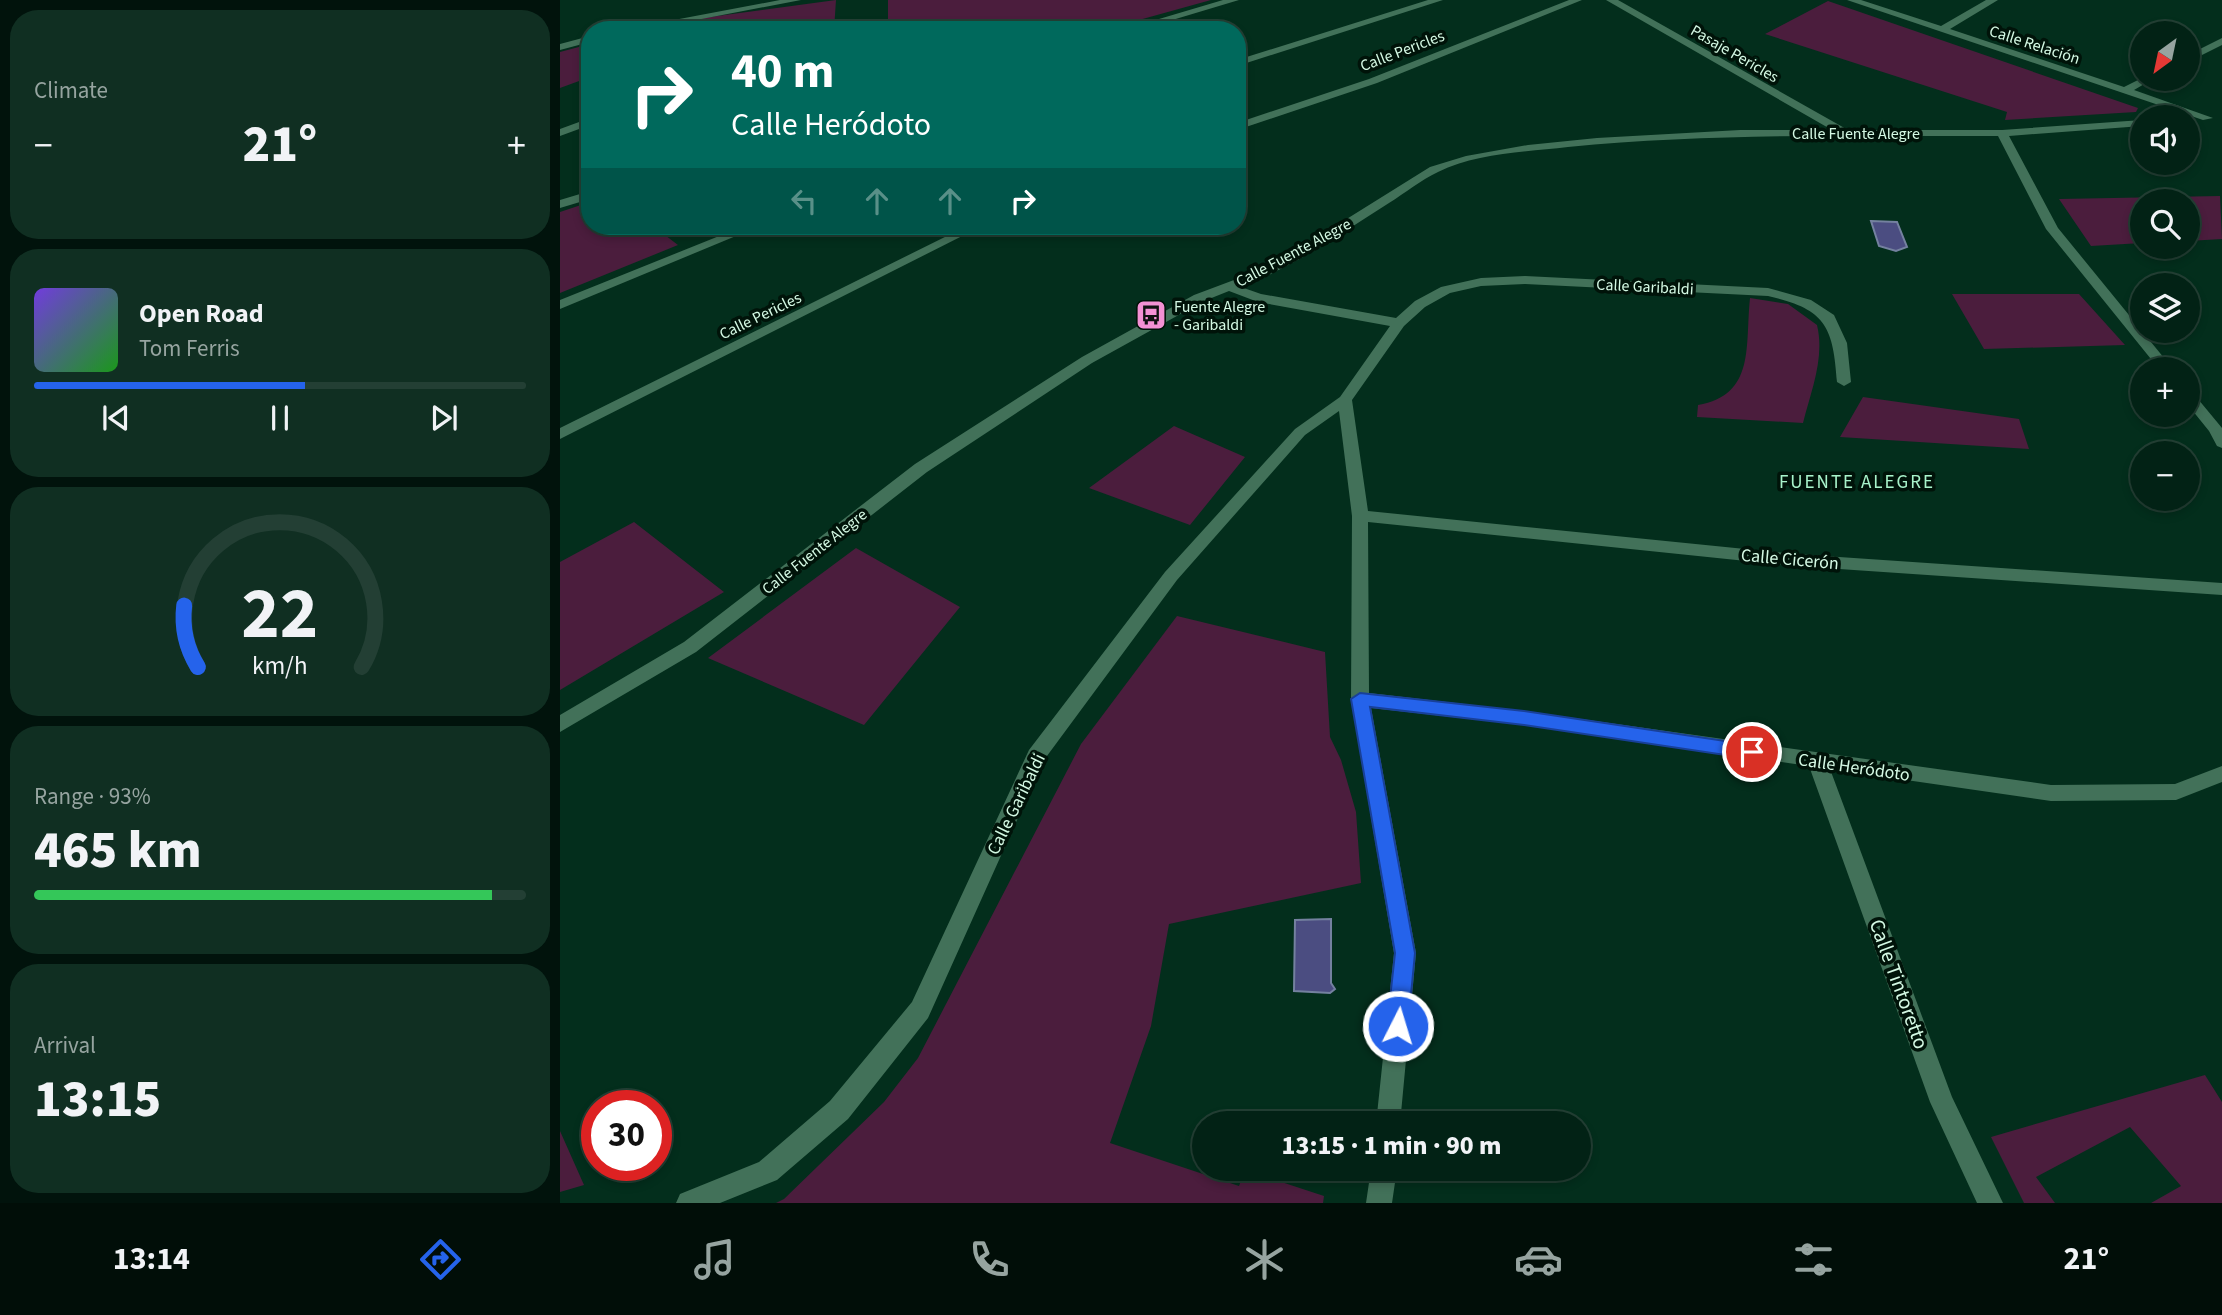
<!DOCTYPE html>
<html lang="en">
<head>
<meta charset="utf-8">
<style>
	body { margin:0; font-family:"Source Sans 3",sans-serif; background:#102f22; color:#f1f3f6; height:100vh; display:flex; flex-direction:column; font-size:26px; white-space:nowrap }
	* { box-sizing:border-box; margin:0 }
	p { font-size:23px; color:#96a4a0 }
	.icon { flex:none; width:38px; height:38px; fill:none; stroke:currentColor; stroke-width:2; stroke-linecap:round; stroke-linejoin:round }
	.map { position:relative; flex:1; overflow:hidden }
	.side { display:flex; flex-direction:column; gap:10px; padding:10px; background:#01130c; width:560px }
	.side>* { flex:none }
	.top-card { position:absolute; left:21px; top:21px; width:665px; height:214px; border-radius:28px; box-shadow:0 4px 10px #0003,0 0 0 2px #233f34; background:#00695c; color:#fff; overflow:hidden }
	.needle { width:46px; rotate:213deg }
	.buttons { position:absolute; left:1570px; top:21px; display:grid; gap:14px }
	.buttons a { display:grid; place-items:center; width:70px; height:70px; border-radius:50%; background:#022215; box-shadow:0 4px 10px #0003,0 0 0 2px #233f34; font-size:35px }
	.speed { position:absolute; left:21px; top:1090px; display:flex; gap:14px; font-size:35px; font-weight:700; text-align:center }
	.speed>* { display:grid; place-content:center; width:91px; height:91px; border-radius:50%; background:#022215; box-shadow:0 4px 10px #0003,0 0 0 2px #233f34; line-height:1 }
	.speed .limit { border:10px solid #d22; background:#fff; color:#111 }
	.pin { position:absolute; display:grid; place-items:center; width:60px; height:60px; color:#fff; margin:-30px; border:4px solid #fff; border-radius:50%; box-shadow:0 2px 7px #0007 }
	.me { position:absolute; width:77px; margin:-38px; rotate:5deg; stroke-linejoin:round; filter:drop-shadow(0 0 5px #0008) }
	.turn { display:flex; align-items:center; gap:24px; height:147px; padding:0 35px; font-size:32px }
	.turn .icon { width:91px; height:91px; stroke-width:2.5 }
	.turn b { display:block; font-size:49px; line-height:60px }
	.lanes { display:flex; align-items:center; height:66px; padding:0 35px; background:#0003; justify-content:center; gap:35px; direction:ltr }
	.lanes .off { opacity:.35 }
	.big { font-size:52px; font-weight:800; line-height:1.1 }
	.side .tile { flex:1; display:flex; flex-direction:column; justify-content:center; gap:10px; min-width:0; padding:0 24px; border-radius:28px; background:#102f22 }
	.side .dial { align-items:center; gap:0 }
	.dial svg { height:182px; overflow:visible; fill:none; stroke:#233f34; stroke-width:7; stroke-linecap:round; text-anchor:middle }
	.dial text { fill:#f1f3f6; stroke:none }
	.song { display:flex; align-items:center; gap:21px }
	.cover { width:84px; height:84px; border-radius:10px; background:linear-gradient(135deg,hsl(260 70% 55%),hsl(120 70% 35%)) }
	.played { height:7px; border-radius:4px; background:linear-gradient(90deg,#2563eb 55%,#233f34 55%) }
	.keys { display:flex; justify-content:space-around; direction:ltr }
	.heat { display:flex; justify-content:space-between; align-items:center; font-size:38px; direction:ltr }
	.charge { height:10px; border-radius:5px; background:linear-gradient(90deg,#34c759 93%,#233f34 0) }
	.trip { position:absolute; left:632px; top:1111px; width:399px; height:70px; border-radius:35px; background:#022215; box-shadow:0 4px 10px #0003,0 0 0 2px #233f34; font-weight:800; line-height:70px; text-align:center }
	.tabs { display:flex; height:112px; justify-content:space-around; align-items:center; background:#010e08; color:#96a4a0 }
	.tabs .icon { width:49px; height:49px }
	.tabs .active { color:#2563eb }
	.tabs b { font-size:32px; color:#f1f3f6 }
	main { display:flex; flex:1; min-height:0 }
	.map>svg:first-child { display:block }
</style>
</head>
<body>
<main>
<section class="side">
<div class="tile"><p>Climate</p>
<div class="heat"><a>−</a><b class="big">21°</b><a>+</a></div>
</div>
<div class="tile">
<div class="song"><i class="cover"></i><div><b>Open Road</b><p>Tom Ferris</p></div></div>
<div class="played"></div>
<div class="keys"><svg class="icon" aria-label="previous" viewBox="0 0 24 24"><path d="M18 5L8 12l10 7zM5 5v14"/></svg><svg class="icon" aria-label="pause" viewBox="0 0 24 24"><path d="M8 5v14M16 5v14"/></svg><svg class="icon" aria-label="next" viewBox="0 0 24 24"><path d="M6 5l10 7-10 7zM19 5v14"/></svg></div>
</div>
<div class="tile dial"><svg viewBox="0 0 100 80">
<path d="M14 69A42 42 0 1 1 86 69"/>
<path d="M14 69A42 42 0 0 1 8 42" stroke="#2563eb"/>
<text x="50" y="56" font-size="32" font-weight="700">22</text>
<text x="50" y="72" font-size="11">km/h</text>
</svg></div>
<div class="tile"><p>Range · 93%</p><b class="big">465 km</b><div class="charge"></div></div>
<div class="tile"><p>Arrival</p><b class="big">13:15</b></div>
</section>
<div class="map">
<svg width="1662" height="1203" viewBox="0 0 1662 1203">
	<rect width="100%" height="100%" fill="#032e1c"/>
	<path fill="#4b1d3d" d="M 276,0 L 274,30 L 89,30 L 135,19 Z
		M 328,0 L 651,0 L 543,30 L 328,30 Z
		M 1268,1 L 1578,108 L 1576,112 L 1445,120 L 1447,112 L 1205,34 Z
		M 30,44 L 30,77 L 0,88 L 0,52 Z
		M 1660,196 L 1662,239 L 1628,241 L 1628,201 L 1582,201 L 1582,243 L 1531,246 L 1499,199 Z
		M 30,202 L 30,226 L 93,226 L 118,245 L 0,293 L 0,212 Z
		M 1392,294 L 1519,294 L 1565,345 L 1424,349 Z
		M 1190,298 L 1228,304 L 1257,325 C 1265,358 1251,391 1243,423 L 1137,417 L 1138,405 C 1196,395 1185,345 1190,298 Z
		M 1303,397 L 1459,419 L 1469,449 L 1280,437 Z
		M 614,426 L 685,457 L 630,525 L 529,488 Z
		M 74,522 L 164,592 L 0,690 L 0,562 Z
		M 296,548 L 400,607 L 304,725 L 148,658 Z
		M 617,616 L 765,652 L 770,737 L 781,760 L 796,812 L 801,883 L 609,924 L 591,1026 L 550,1143 L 679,1186 L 685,1170 L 764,1196 L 763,1203 L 216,1203 L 224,1199 L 324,1102 L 358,1058 L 521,744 Z
		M 1645,1075 L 1662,1102 L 1662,1203 L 1591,1203 L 1621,1186 L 1570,1127 L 1476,1177 L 1495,1203 L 1464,1203 L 1431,1137 Z
		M 0,1131 L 24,1185 L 0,1192 Z"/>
	<path fill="#4b4d81" stroke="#74819f" stroke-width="2" d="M 1311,221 L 1337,222 L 1347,247 L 1336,251 L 1319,246 Z
		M 771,919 L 771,983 L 775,989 L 770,993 L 734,991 L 735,920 Z"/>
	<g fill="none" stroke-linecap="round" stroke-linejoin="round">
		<path fill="#427159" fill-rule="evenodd" d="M 220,0 L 241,0 L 84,30 L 61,30 Z
			M 663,0 L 679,0 L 579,30 L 562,30 Z
			M 868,0 L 883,0 L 677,66 L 677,60 Z
			M 1009,0 L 1022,0 L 817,83 L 677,130 L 677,123 L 809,79 Z
			M 1046,0 L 1058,0 L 1288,130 L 1442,130 L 1582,120 L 1582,126 L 1449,136 L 1498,228 L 1613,369 L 1599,369 L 1486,229 L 1438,136 C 1295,136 1151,133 1008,147 C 966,152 916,153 878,172 C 861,180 845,193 829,203 C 782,233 733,267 681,287 L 701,294 L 836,318 L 855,301 L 881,287 L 921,278 L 965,276 L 1208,288 L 1251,300 L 1274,315 L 1287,343 L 1291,382 L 1284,386 L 1277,382 C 1273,325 1265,309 1208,296 L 965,284 L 921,286 L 890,293 L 865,307 L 844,326 L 792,400 L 808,511 L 1235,554 L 1662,583 L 1662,595 L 1235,566 L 808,522 L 809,693 L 964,711 L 1491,785 L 1615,784 L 1662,766 L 1662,782 L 1616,800 L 1491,801 L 1270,769 L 1392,1097 L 1443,1203 L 1417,1203 L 1370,1102 L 1249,766 L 964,725 L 811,708 L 856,953 L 840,1124 L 816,1124 L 834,953 L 791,699 L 792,516 L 779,411 L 745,435 L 617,580 L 484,760 L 368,1018 L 288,1119 L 217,1180 L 160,1203 L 116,1203 L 120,1194 L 199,1162 L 270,1101 L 352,1002 L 469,750 L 605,572 L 735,429 L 780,397 L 830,326 L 698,302 L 669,291 L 644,301 L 532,363 L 367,472 L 136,652 L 0,732 L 0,715 L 124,642 L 355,464 L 522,357 L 634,295 L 690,274 L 769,230 L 870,167 L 906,156 L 968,145 L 1037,138 L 1180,130 L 1272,130 Z
			M 1287,0 L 1301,0 L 1381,26 L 1426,0 L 1438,0 L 1390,29 L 1564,87 L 1582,78 L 1593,79 L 1574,90 L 1653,118 L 1643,120 Z
			M 30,36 L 30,42 L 0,50 L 0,44 Z
			M 1662,38 L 1662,45 L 1628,62 L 1628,55 Z
			M 30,118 L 30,125 L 0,136 L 0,129 Z
			M 30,191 L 30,199 L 0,208 L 0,200 Z
			M 184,226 L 200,226 L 0,309 L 0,300 Z
			M 407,226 L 422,226 L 0,439 L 0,428 Z
			M 1628,392 L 1633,393 L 1662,428 L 1662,448 L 1657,446 L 1649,431 L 1628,405 Z
			M 811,1169 L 837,1169 L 832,1203 L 806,1203 Z"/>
	</g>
	<path fill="#2563eb" stroke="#184099" stroke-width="2" d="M 800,693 L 964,711 L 1192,745 L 1201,752 L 1192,759 L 964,725 L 810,707 L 855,953 L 848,1026 L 845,1033 L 838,1036 L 830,1033 L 827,1026 L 835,953 L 791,699 Z"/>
	<defs>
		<g id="bus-square" transform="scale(1.575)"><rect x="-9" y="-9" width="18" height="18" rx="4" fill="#f491d4" stroke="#001309"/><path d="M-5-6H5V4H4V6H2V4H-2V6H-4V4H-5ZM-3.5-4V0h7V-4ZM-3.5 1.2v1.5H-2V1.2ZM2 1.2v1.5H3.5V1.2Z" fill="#111"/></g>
	</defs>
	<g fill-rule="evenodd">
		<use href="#bus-square" x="591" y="315"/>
	</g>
	<g text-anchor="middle" stroke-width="7" stroke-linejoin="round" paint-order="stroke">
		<g font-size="16" fill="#d4f9e4" stroke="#001309">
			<text transform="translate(1475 44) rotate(18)" y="6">Calle Relación</text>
			<text transform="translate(842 50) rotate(-21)" y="6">Calle Pericles</text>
			<text transform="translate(1175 53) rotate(30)" y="6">Pasaje Pericles</text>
			<text x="1296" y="139">Calle Fuente Alegre</text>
			<text transform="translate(733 252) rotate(-28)" y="6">Calle Fuente Alegre</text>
			<text transform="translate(1085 286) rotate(3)" y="6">Calle Garibaldi</text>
			<text transform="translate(200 315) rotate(-26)" y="6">Calle Pericles</text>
			<text transform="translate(254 551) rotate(-38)" y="6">Calle Fuente Alegre</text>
		</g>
		<g font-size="16" fill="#d4f9e4" stroke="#001309" text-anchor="start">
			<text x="614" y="312">Fuente Alegre<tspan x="614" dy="18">- Garibaldi</tspan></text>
		</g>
		<g font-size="18" fill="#d4f9e4" stroke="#001309">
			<text transform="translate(1230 559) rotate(5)" y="6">Calle Cicerón</text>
			<text transform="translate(1294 767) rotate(8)" y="6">Calle Heródoto</text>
			<text transform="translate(456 804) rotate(-64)" y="6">Calle Garibaldi</text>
		</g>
		<g font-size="19" letter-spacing="2" fill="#a8f4cb" stroke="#001309">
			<text x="1297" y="488">FUENTE ALEGRE</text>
		</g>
		<g font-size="21" fill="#d4f9e4" stroke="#001309">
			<text transform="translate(1339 984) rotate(70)" y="7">Calle Tintoretto</text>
		</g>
	</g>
</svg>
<div class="buttons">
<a><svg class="needle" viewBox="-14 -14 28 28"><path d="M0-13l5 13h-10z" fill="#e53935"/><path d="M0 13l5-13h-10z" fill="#96a4a0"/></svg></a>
<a><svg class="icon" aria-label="sound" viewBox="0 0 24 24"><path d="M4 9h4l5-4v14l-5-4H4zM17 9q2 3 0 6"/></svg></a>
<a><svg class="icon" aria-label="search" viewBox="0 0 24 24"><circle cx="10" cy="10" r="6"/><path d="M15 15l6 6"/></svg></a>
<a><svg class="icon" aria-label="layers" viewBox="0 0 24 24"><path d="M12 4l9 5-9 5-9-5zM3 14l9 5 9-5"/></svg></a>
<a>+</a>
<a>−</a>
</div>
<div class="speed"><div class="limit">30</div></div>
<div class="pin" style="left:1192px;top:752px;background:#d93025"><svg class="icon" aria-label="arrive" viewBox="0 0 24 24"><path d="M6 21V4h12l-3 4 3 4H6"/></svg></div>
<svg class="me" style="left:838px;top:1026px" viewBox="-20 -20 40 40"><circle r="17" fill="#2563eb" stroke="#fff" stroke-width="3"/><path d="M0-11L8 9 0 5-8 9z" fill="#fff"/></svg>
<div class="trip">13:15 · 1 min · 90 m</div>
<div class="top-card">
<div class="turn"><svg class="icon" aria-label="right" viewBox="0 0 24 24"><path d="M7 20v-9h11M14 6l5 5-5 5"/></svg><div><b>40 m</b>Calle Heródoto</div></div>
<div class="lanes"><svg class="icon off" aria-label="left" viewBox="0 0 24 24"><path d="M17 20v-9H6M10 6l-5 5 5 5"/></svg><svg class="icon off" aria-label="ahead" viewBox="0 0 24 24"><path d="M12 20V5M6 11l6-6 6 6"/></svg><svg class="icon off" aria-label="ahead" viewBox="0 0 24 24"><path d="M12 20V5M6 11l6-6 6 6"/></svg><svg class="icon" aria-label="right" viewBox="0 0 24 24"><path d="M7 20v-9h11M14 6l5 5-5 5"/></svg></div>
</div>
</div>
</main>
<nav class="tabs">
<b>13:14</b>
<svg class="icon active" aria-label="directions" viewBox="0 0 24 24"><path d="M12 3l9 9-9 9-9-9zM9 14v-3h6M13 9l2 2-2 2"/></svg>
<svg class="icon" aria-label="music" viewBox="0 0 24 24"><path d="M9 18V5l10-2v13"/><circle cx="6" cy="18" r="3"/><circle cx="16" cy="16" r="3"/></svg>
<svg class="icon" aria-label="phone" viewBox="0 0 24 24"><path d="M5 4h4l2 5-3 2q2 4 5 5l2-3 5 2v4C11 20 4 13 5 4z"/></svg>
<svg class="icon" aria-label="climate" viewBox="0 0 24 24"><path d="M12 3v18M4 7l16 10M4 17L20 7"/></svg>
<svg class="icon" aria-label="car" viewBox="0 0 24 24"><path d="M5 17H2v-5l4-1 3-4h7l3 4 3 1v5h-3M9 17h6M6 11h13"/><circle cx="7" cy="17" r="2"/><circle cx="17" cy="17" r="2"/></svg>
<svg class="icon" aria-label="filters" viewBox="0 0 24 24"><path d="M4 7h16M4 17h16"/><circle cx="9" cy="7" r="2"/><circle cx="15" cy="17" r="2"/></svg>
<b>21°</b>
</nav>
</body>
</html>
